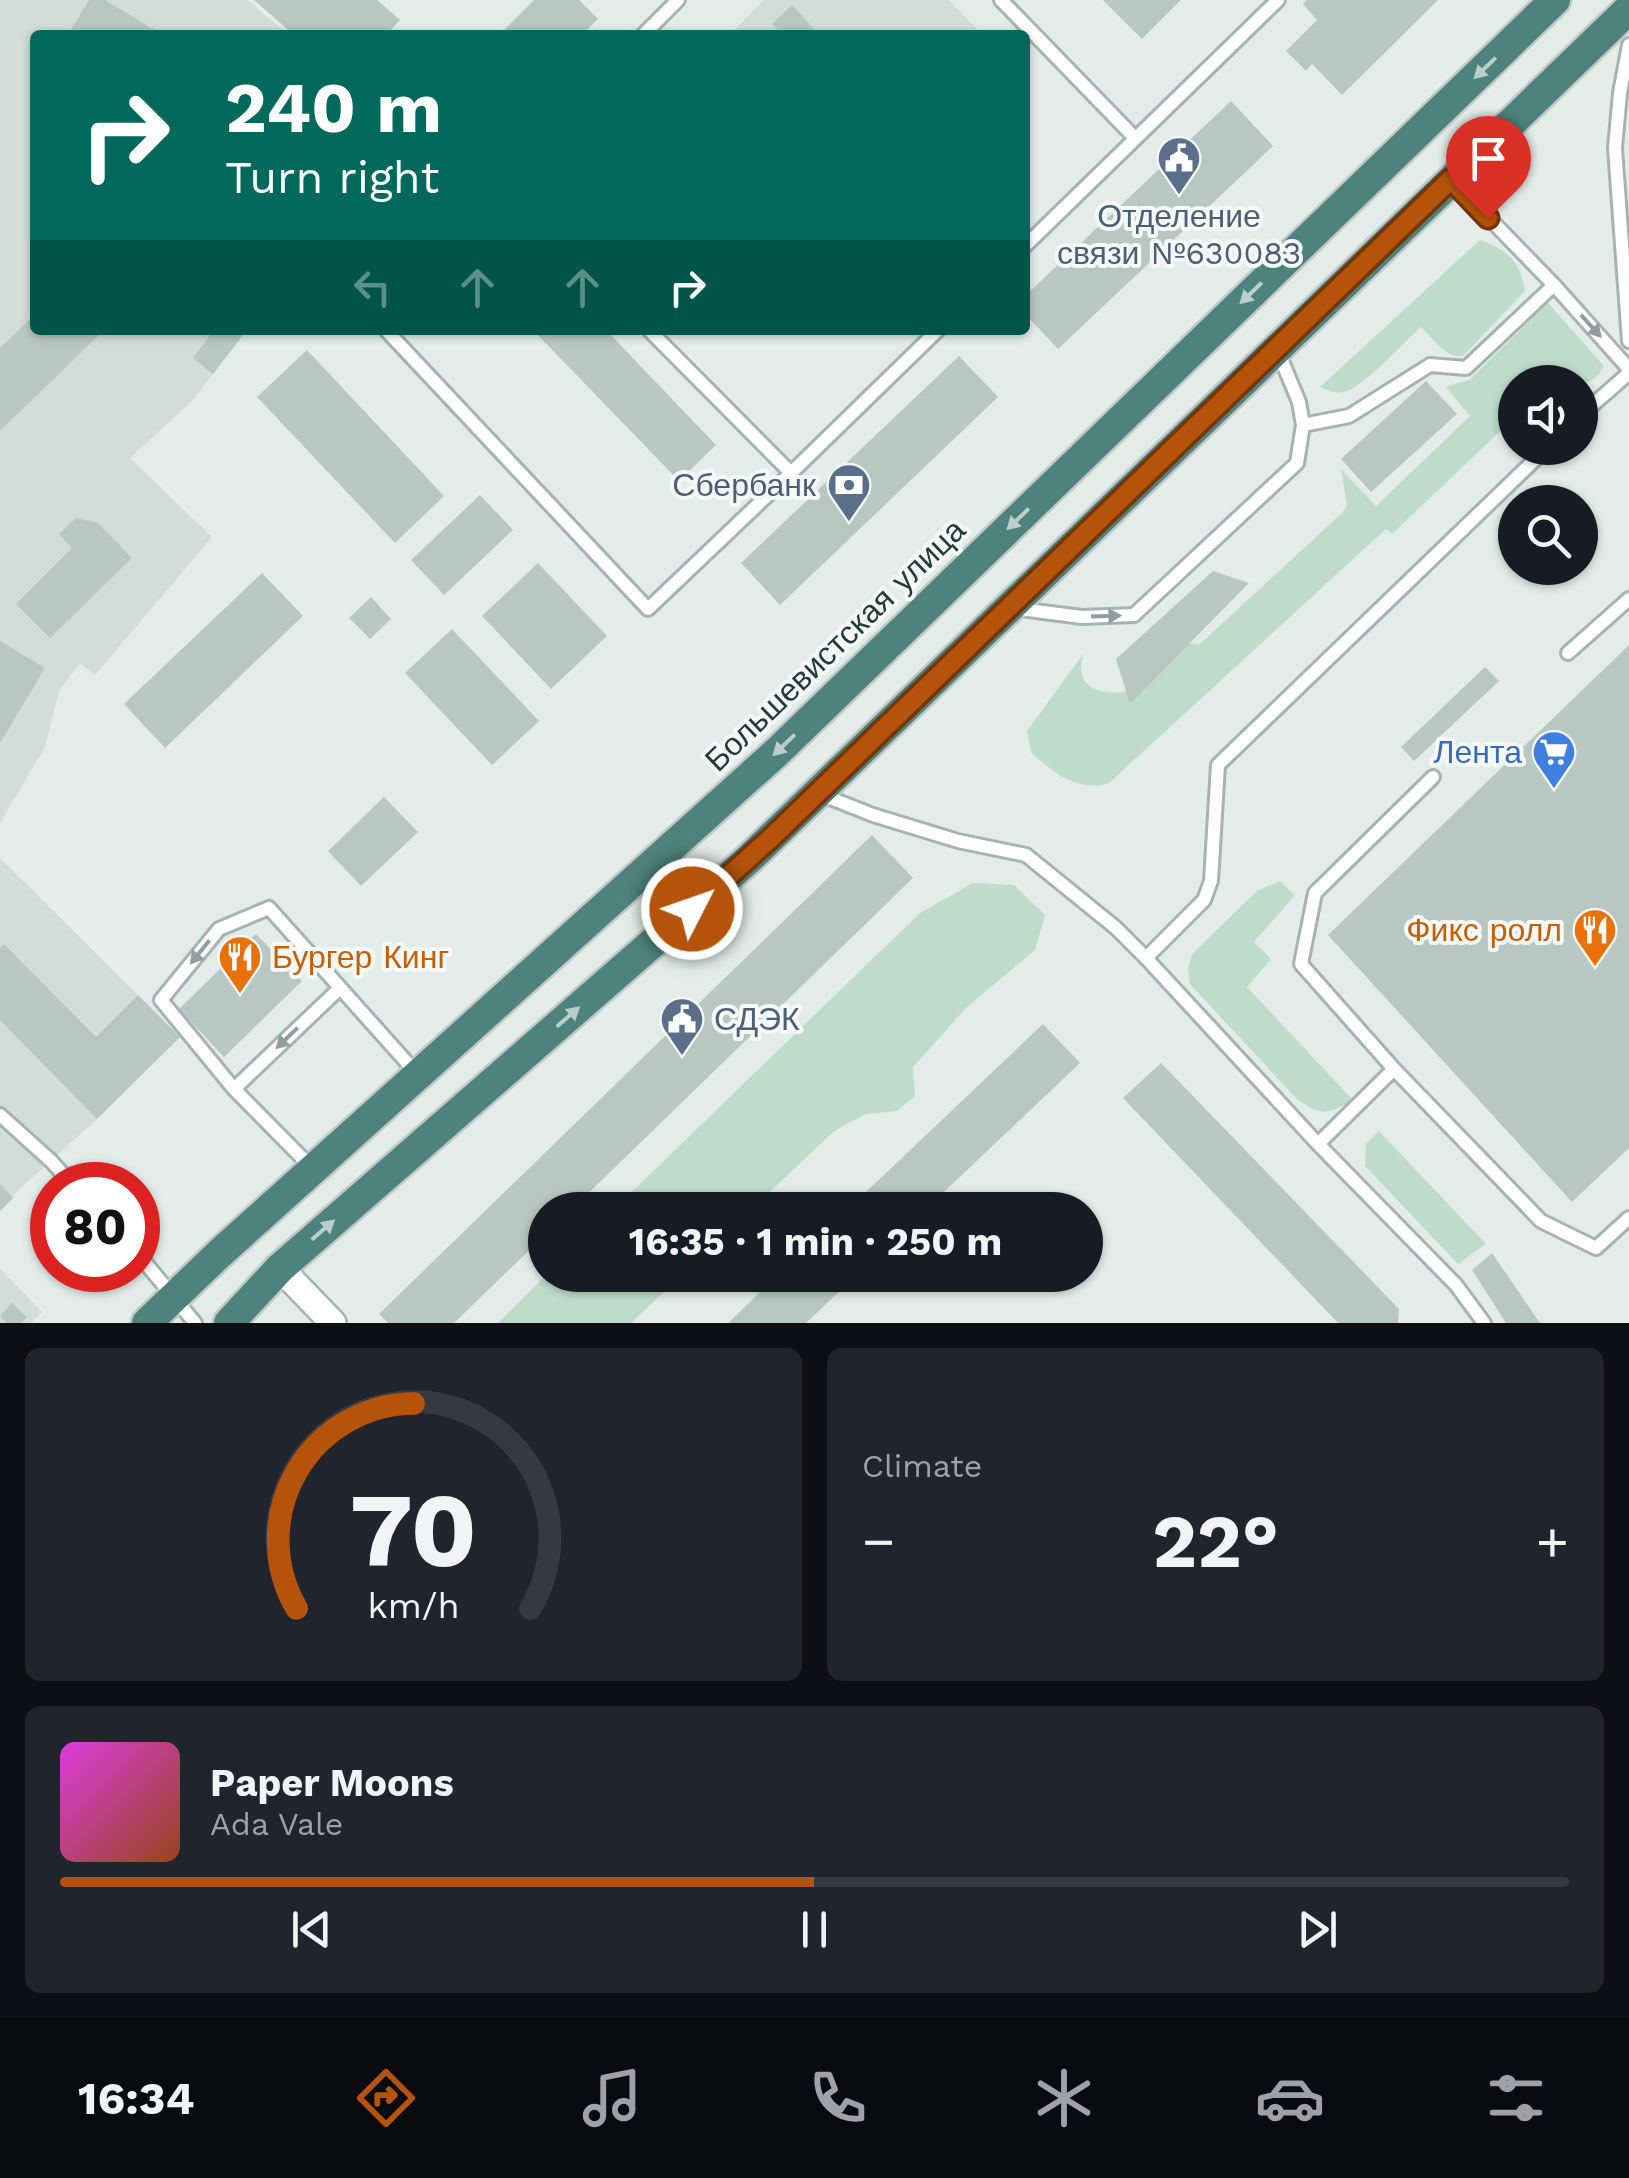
<!DOCTYPE html>
<html lang="en">
<head>
<meta charset="utf-8">
<style>
	body { margin:0; font-family:"Work Sans",sans-serif; background:#20242c; color:#f1f3f6; height:100vh; display:flex; flex-direction:column; font-size:38px; white-space:nowrap }
	* { box-sizing:border-box; margin:0 }
	p { font-size:32px; color:#9ea1a6 }
	.icon { flex:none; width:55px; height:55px; fill:none; stroke:currentColor; stroke-width:2; stroke-linecap:round; stroke-linejoin:round }
	.map { position:relative; height:1323px; overflow:hidden }
	.side { display:flex; flex-direction:column; gap:25px; padding:25px; background:#0d0f14; flex:1 }
	.side>* { flex:none }
	.banner { position:absolute; left:30px; top:30px; width:1000px; height:305px; border-radius:10px; box-shadow:0 2px 8px #0004; background:#00695c; color:#fff; overflow:hidden }
	.buttons { position:absolute; left:1498px; top:365px; display:grid; gap:20px }
	.buttons a { display:grid; place-items:center; width:100px; height:100px; border-radius:50%; background:#171b24; box-shadow:0 2px 8px #0004; font-size:50px }
	.speed { position:absolute; left:30px; top:1162px; display:flex; gap:20px; font-size:50px; font-weight:700; text-align:center }
	.speed>* { display:grid; place-content:center; width:130px; height:130px; border-radius:50%; background:#171b24; box-shadow:0 2px 8px #0004; line-height:1 }
	.speed .limit { border:15px solid #d22; background:#fff; color:#111 }
	.pin { position:absolute; display:grid; place-items:center; width:85px; height:85px; color:#fff; margin:-102px -42px; border-radius:50% 50% 50% 0; rotate:-45deg; box-shadow:0 0 10px #0007 }
	.pin .icon { rotate:45deg }
	.me { position:absolute; width:110px; margin:-55px; rotate:49deg; stroke-linejoin:round; filter:drop-shadow(0 0 8px #0008) }
	.turn { display:flex; align-items:center; gap:35px; height:210px; padding:0 30px; font-size:45px }
	.turn .icon { width:130px; height:130px; stroke-width:2.5 }
	.turn b { display:block; font-size:70px; line-height:85px }
	.lanes { display:flex; align-items:center; height:95px; padding:0 30px; background:#0003; justify-content:center; gap:50px; direction:ltr }
	.lanes .off { opacity:.35 }
	.big { font-size:75px; font-weight:700; line-height:1.1 }
	.side .tile { flex:1; display:flex; flex-direction:column; justify-content:center; gap:15px; min-width:0; padding:0 35px; border-radius:15px; background:#20242c }
	.side .dial { align-items:center; gap:0 }
	.dial svg { height:260px; overflow:visible; fill:none; stroke:#363941; stroke-width:7; stroke-linecap:round; text-anchor:middle }
	.dial text { fill:#f1f3f6; stroke:none }
	.song { display:flex; align-items:center; gap:30px }
	.cover { width:120px; height:120px; border-radius:15px; background:linear-gradient(135deg,hsl(300 70% 55%),hsl(20 70% 35%)) }
	.played { height:10px; border-radius:5px; background:linear-gradient(90deg,#b45309 50%,#363941 50%) }
	.keys { display:flex; justify-content:space-around; direction:ltr }
	.heat { display:flex; justify-content:space-between; align-items:center; font-size:55px; direction:ltr }
	.side .tiles { flex:1; display:grid; gap:25px; grid-template-columns:1fr 1fr }
	.tile:last-child { grid-column:span 2 }
	.trip { position:absolute; left:528px; top:1192px; width:575px; height:100px; border-radius:50px; background:#171b24; box-shadow:0 2px 8px #0004; font-weight:700; line-height:100px; text-align:center }
	.tab-bar { display:flex; height:160px; justify-content:space-around; align-items:center; background:#090b0e; color:#9ea1a6 }
	.tab-bar .icon { width:70px; height:70px }
	.tab-bar .on { color:#b45309 }
	.tab-bar b { font-size:45px; color:#f1f3f6 }
	.map>svg:first-child { display:block }
</style>
</head>
<body>
<div class="map">
<svg width="1629" height="1323" viewBox="0 0 1629 1323">
	<rect width="100%" height="100%" fill="#e3ece9"/>
	<path fill="#d2dcd8" d="M 0,0 L 248,0 L 287,34 L 35,35 L 35,330 L 247,330 L 193,400 L 130,458 L 212,537 L 95,675 L 80,663 L 59,691 L 45,747 L 0,823 Z
		M 764,0 L 949,0 L 983,35 L 730,35 Z
		M 0,858 L 180,1037 L 97,1119 L 12,1196 L 13,1198 L 0,1211 Z
		M 0,1269 L 42,1312 L 31,1323 L 0,1323 Z"/>
	<path fill="#bedcc9" d="M 1480,240 C 1508,251 1520,260 1525,291 L 1463,356 C 1446,359 1433,338 1421,327 C 1403,343 1365,386 1344,392 C 1335,394 1328,390 1320,387 Z
		M 1548,303 L 1604,366 C 1592,389 1581,382 1559,376 L 1552,382 L 1515,382 L 1515,417 L 1392,534 L 1386,529 L 1109,783 C 1078,793 1052,772 1031,752 L 1027,731 L 1084,653 C 1072,688 1100,696 1129,691 C 1133,691 1140,690 1144,688 C 1157,679 1176,654 1188,643 L 1200,644 L 1343,512 L 1347,505 L 1341,469 L 1376,506 L 1470,416 L 1446,387 L 1469,380 Z
		M 1280,881 L 1295,895 L 1254,942 L 1271,959 L 1247,987 L 1353,1100 C 1328,1115 1320,1116 1296,1098 L 1190,984 L 1188,969 L 1192,954 L 1257,891 Z
		M 973,883 L 1014,885 L 1045,915 L 1035,950 L 967,1007 L 913,1067 L 915,1096 L 897,1111 L 866,1114 L 834,1131 L 751,1210 L 613,1210 L 920,913 Z
		M 1379,1131 L 1486,1244 L 1458,1264 L 1365,1166 L 1366,1144 Z
		M 546,1275 L 682,1275 L 631,1323 L 498,1323 Z"/>
	<path fill="#b9c7c3" d="M 89,0 L 105,0 L 163,35 L 68,35 Z
		M 254,0 L 377,0 L 400,20 L 386,35 L 294,35 Z
		M 534,0 L 579,0 L 598,19 L 582,35 L 499,35 Z
		M 1103,0 L 1181,0 L 1142,39 Z
		M 1306,0 L 1438,0 L 1342,95 L 1312,64 L 1306,71 L 1286,51 L 1317,20 L 1303,4 Z
		M 792,5 L 820,35 L 783,35 L 772,24 Z
		M 1231,101 L 1273,146 L 1058,349 L 1025,314 L 1025,296 Z
		M 35,314 L 35,330 L 98,330 L 101,333 L 0,431 L 0,348 Z
		M 214,330 L 242,330 L 245,332 L 213,374 L 193,358 Z
		M 533,330 L 606,330 L 716,445 L 679,481 Z
		M 307,350 L 444,496 L 395,543 L 257,397 Z
		M 959,356 L 998,397 L 780,605 L 741,563 Z
		M 1426,381 L 1457,414 L 1371,492 L 1341,459 Z
		M 480,495 L 513,530 L 444,595 L 411,560 Z
		M 76,518 L 98,523 L 132,558 L 50,638 L 16,604 L 72,548 L 59,534 Z
		M 538,563 L 607,636 L 551,689 L 482,616 Z
		M 1213,571 L 1249,583 L 1130,704 L 1116,659 Z
		M 262,573 L 303,616 L 165,748 L 124,704 Z
		M 371,597 L 391,619 L 370,639 L 349,618 Z
		M 452,629 L 539,721 L 492,765 L 405,673 Z
		M 0,641 L 45,668 L 0,743 Z
		M 1629,645 L 1629,1148 L 1572,1202 L 1328,935 Z
		M 1485,667 L 1499,681 L 1414,761 L 1401,747 Z
		M 384,797 L 418,832 L 361,886 L 328,851 Z
		M 872,835 L 913,878 L 571,1210 L 545,1210 L 545,1235 L 454,1323 L 388,1323 L 379,1314 Z
		M 256,934 L 302,981 L 224,1057 L 179,1009 Z
		M 4,944 L 96,1037 L 138,995 L 180,1037 L 97,1119 L 0,1020 L 0,948 Z
		M 1043,1024 L 1080,1063 L 925,1210 L 847,1210 Z
		M 1161,1063 L 1399,1309 L 1398,1323 L 1338,1323 L 1123,1098 Z
		M 0,1184 L 13,1198 L 0,1211 Z
		M 1492,1253 L 1540,1323 L 1506,1323 L 1472,1270 Z
		M 778,1275 L 857,1275 L 806,1323 L 728,1323 Z
		M 12,1303 L 27,1317 L 21,1323 L 7,1323 L 0,1316 Z"/>
	<g fill="none" stroke-linecap="round" stroke-linejoin="round">
		<g stroke="#a6b4b1" stroke-width="18">
			<path id="service" d="M 1001,0 L 1135,138
				M 643,35 L 678,0
				M 1629,45 L 1620,93 L 1615,148 L 1629,341
				M 1453,181 L 1554,285 L 1629,369
				M 1025,246 L 1278,0
				M 386,330 L 648,609 L 791,473 L 649,330
				M 1580,416 L 1629,373
				M 1303,425 L 1349,416 L 1430,365 L 1466,368 L 1554,285
				M 791,473 L 938,330
				M 1012,608 L 1082,617 L 1134,615 L 1297,463 L 1303,425 L 1299,402 L 1277,349
				M 1568,653 L 1629,599
				M 820,794 L 873,815 L 958,841 L 1026,855 L 1116,928 L 1146,958 L 1318,1144 L 1456,1285 L 1484,1323
				M 1146,958 L 1204,900 L 1211,881 L 1218,765 L 1547,448
				M 1394,1069 L 1541,1221 L 1596,1248 L 1629,1218
				M 234,1089 L 340,988
				M 0,1115 L 51,1161 L 73,1185
				M 1318,1144 L 1394,1069 L 1301,964 L 1315,893 L 1433,777
				M 313,1169 L 234,1089 L 161,1000 L 219,929 L 269,908 L 418,1075
				M 138,1254 L 195,1323"/>
		</g>
		<g stroke="#a6b4b1" stroke-width="30">
			<path id="minor" d="M 280,1268 L 333,1323"/>
		</g>
		<g stroke="#c2c8c8" stroke-width="35">
			<path id="trunk" d="M 147,1323 L 219,1254 L 777,752 L 1555,0
				M 229,1323 L 280,1268 L 750,858 L 1629,9"/>
		</g>
		<use href="#service" stroke="#fff" stroke-width="12"/>
		<use href="#minor" stroke="#fff" stroke-width="25"/>
		<use href="#trunk" stroke="#4e827c" stroke-width="30"/>
	</g>
	<defs><path id="oneway-solid" d="M-6-.8H1V-3.2L6.5 0L1 3.2V.8H-6Z" transform="scale(2.5)"/></defs>
	<g fill="#bacfcc">
		<use href="#oneway-solid" transform="translate(1485 68) rotate(136)"/>
		<use href="#oneway-solid" transform="translate(1251 293) rotate(136)"/>
		<use href="#oneway-solid" transform="translate(1018 519) rotate(136)"/>
		<use href="#oneway-solid" transform="translate(784 745) rotate(136)"/>
		<use href="#oneway-solid" transform="translate(568 1017) rotate(-41)"/>
		<use href="#oneway-solid" transform="translate(323 1230) rotate(-41)"/>
	</g>
	<g fill="#929e9c">
		<use href="#oneway-solid" transform="translate(1591 326) rotate(48)"/>
		<use href="#oneway-solid" transform="translate(1106 616) rotate(-2)"/>
		<use href="#oneway-solid" transform="translate(200 952) rotate(129)"/>
		<use href="#oneway-solid" transform="translate(287 1038) rotate(136)"/>
	</g>
	<g fill="none" stroke-linecap="round" stroke-linejoin="round">
		<g stroke="#753606" stroke-width="25">
			<path id="route" d="M 692,909 L 773,836 L 1451,179 L 1488,218"/>
		</g>
		<use href="#route" stroke="#b45309" stroke-width="18"/>
	</g>
	<defs>
		<g id="civic-pin" transform="scale(2.25)"><path d="M0 17L-7.5 6A9.5 9.5 0 1 1 7.5 6Z" fill="#5c6f8a" stroke="#f4f9f7"/><path d="M-.6-6.5H3V-4.5H.6V-3L4-1V1h2V6H-6V1h2V-1L-.6-3ZM-1.2 2.5V6h2.4V2.5Z" fill="#fff"/></g>
		<g id="bank-pin" transform="scale(2.25)"><path d="M0 17L-7.5 6A9.5 9.5 0 1 1 7.5 6Z" fill="#5c6f8a" stroke="#f4f9f7"/><path d="M-6-4H6V4H-6ZM0-2.3a2.3 2.3 0 1 0 0 4.6a2.3 2.3 0 1 0 0-4.6Z" fill="#fff"/></g>
		<g id="supermarket-pin" transform="scale(2.25)"><path d="M0 17L-7.5 6A9.5 9.5 0 1 1 7.5 6Z" fill="#3f7fe0" stroke="#f4f9f7"/><path d="M-6-5.5h2.5l.6 2H6L4.5 2H-2.5L-4.4-4H-6ZM-1.5 3.2a1.3 1.3 0 1 0 .1 0ZM3 3.2a1.3 1.3 0 1 0 .1 0Z" fill="#fff"/></g>
		<g id="restaurant-pin" transform="scale(2.25)"><path d="M0 17L-7.5 6A9.5 9.5 0 1 1 7.5 6Z" fill="#e8710a" stroke="#f4f9f7"/><path d="M-5-6h1v4h1v-4h1v4h1v-4h1v5L-1.5 .5V6h-2V.5L-5-1ZM5-6V6H3V1.5H1.5Q1.5-4 5-6Z" fill="#fff"/></g>
	</defs>
	<g fill-rule="evenodd">
		<use href="#civic-pin" x="1179" y="158"/>
		<use href="#bank-pin" x="849" y="485"/>
		<use href="#supermarket-pin" x="1554" y="752"/>
		<use href="#restaurant-pin" x="1595" y="930"/>
		<use href="#restaurant-pin" x="240" y="957"/>
		<use href="#civic-pin" x="682" y="1019"/>
	</g>
	<g text-anchor="middle" stroke-width="8" stroke-linejoin="round" paint-order="stroke">
		<g font-size="32" fill="#4e5e75" stroke="#f4f9f7">
			<text x="1179" y="227">Отделение<tspan x="1179" dy="37">связи №630083</tspan></text>
			<text x="816" y="496" text-anchor="end">Сбербанк</text>
			<text x="714" y="1030" text-anchor="start">СДЭК</text>
		</g>
		<g font-size="32" fill="#243c39" stroke="#f4f9f7">
			<text transform="translate(835 645) rotate(-44)" y="11">Большевистская улица</text>
		</g>
		<g font-size="32" fill="#366cbe" stroke="#f4f9f7" text-anchor="end">
			<text x="1522" y="763">Лента</text>
		</g>
		<g font-size="32" fill="#c56008" stroke="#f4f9f7" text-anchor="end">
			<text x="1562" y="941">Фикс ролл</text>
			<text x="272" y="968" text-anchor="start">Бургер Кинг</text>
		</g>
	</g>
</svg>
<div class="buttons">
<a><svg class="icon" aria-label="sound" viewBox="0 0 24 24"><path d="M4 9h4l5-4v14l-5-4H4zM17 9q2 3 0 6"/></svg></a>
<a><svg class="icon" aria-label="search" viewBox="0 0 24 24"><circle cx="10" cy="10" r="6"/><path d="M15 15l6 6"/></svg></a>
</div>
<div class="speed"><div class="limit">80</div></div>
<div class="pin" style="left:1488px;top:218px;background:#d93025"><svg class="icon" aria-label="arrive" viewBox="0 0 24 24"><path d="M6 21V4h12l-3 4 3 4H6"/></svg></div>
<svg class="me" style="left:692px;top:909px" viewBox="-20 -20 40 40"><circle r="17" fill="#b45309" stroke="#fff" stroke-width="3"/><path d="M0-11L8 9 0 5-8 9z" fill="#fff"/></svg>
<div class="trip">16:35 · 1 min · 250 m</div>
<div class="banner">
<div class="turn"><svg class="icon" aria-label="right" viewBox="0 0 24 24"><path d="M7 20v-9h11M14 6l5 5-5 5"/></svg><div><b>240 m</b>Turn right</div></div>
<div class="lanes"><svg class="icon off" aria-label="left" viewBox="0 0 24 24"><path d="M17 20v-9H6M10 6l-5 5 5 5"/></svg><svg class="icon off" aria-label="ahead" viewBox="0 0 24 24"><path d="M12 20V5M6 11l6-6 6 6"/></svg><svg class="icon off" aria-label="ahead" viewBox="0 0 24 24"><path d="M12 20V5M6 11l6-6 6 6"/></svg><svg class="icon" aria-label="right" viewBox="0 0 24 24"><path d="M7 20v-9h11M14 6l5 5-5 5"/></svg></div>
</div>
</div>
<section class="side">
<div class="tiles">
<div class="tile dial"><svg viewBox="0 0 100 80">
<path d="M14 69A42 42 0 1 1 86 69"/>
<path d="M14 69A42 42 0 0 1 50 6" stroke="#b45309"/>
<text x="50" y="56" font-size="32" font-weight="700">70</text>
<text x="50" y="72" font-size="11">km/h</text>
</svg></div>
<div class="tile"><p>Climate</p>
<div class="heat"><a>−</a><b class="big">22°</b><a>+</a></div>
</div>
<div class="tile">
<div class="song"><i class="cover"></i><div><b>Paper Moons</b><p>Ada Vale</p></div></div>
<div class="played"></div>
<div class="keys"><svg class="icon" aria-label="previous" viewBox="0 0 24 24"><path d="M18 5L8 12l10 7zM5 5v14"/></svg><svg class="icon" aria-label="pause" viewBox="0 0 24 24"><path d="M8 5v14M16 5v14"/></svg><svg class="icon" aria-label="next" viewBox="0 0 24 24"><path d="M6 5l10 7-10 7zM19 5v14"/></svg></div>
</div>
</div>
</section>
<nav class="tab-bar">
<b>16:34</b>
<svg class="icon on" aria-label="directions" viewBox="0 0 24 24"><path d="M12 3l9 9-9 9-9-9zM9 14v-3h6M13 9l2 2-2 2"/></svg>
<svg class="icon" aria-label="music" viewBox="0 0 24 24"><path d="M9 18V5l10-2v13"/><circle cx="6" cy="18" r="3"/><circle cx="16" cy="16" r="3"/></svg>
<svg class="icon" aria-label="phone" viewBox="0 0 24 24"><path d="M5 4h4l2 5-3 2q2 4 5 5l2-3 5 2v4C11 20 4 13 5 4z"/></svg>
<svg class="icon" aria-label="climate" viewBox="0 0 24 24"><path d="M12 3v18M4 7l16 10M4 17L20 7"/></svg>
<svg class="icon" aria-label="car" viewBox="0 0 24 24"><path d="M5 17H2v-5l4-1 3-4h7l3 4 3 1v5h-3M9 17h6M6 11h13"/><circle cx="7" cy="17" r="2"/><circle cx="17" cy="17" r="2"/></svg>
<svg class="icon" aria-label="filters" viewBox="0 0 24 24"><path d="M4 7h16M4 17h16"/><circle cx="9" cy="7" r="2"/><circle cx="15" cy="17" r="2"/></svg>
</nav>
</body>
</html>
